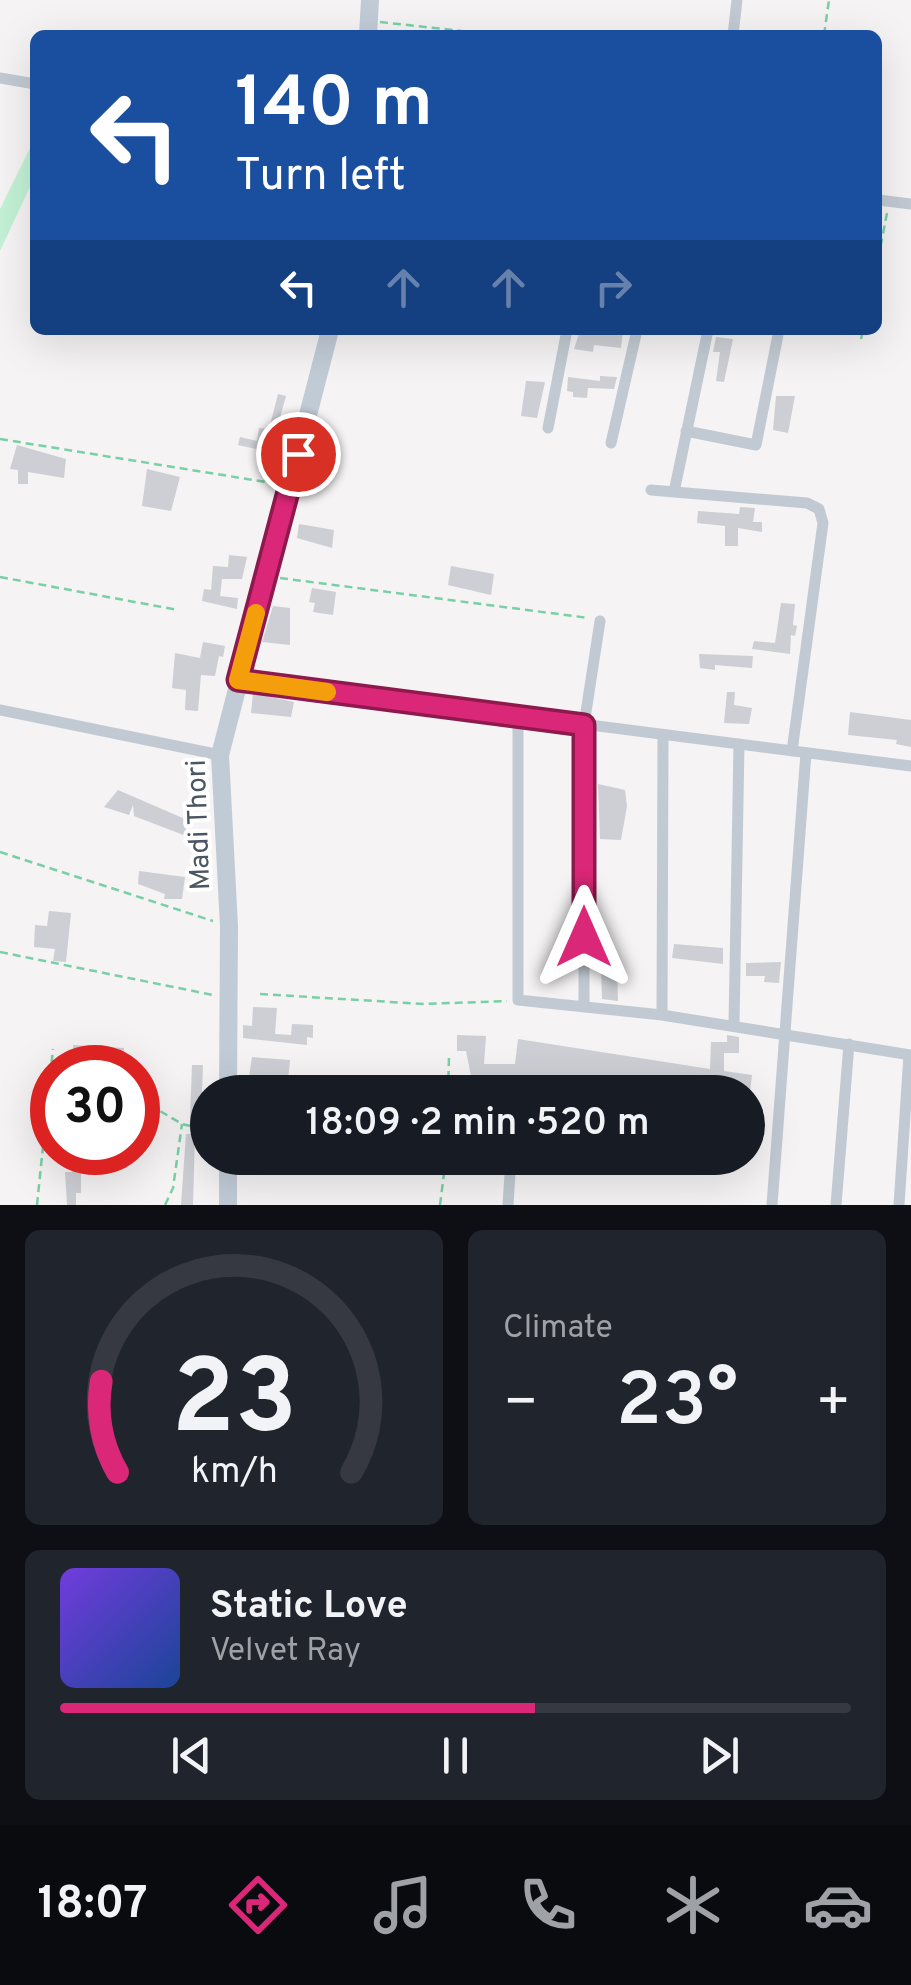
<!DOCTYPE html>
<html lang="en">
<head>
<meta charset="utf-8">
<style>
	body { margin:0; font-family:Overpass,sans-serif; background:#20242c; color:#f1f3f6; height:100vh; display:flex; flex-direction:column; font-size:38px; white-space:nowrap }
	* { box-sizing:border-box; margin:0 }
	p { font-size:32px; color:#9ea1a6 }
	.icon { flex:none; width:55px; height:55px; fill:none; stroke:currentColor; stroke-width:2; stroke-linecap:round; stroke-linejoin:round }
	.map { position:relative; height:1205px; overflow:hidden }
	.sheet { display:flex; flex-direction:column; gap:25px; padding:25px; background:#0d0f14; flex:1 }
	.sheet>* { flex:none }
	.hud { position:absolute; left:30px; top:30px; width:852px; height:305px; border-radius:15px; box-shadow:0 10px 40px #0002; background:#1a4fa0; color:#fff; overflow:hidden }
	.speed { position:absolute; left:30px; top:1045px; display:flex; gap:20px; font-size:50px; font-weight:700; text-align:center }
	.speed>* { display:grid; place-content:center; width:130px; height:130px; border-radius:50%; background:#171b24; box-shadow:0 10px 40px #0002; line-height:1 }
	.speed .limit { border:15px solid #d22; background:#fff; color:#111 }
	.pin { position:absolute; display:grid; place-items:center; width:85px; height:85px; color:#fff; margin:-42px; border:5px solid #fff; border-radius:50%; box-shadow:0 2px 10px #0007 }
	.me { position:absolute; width:110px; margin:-55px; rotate:0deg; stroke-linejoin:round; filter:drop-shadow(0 0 8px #0008) }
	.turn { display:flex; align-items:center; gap:35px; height:210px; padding:0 40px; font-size:45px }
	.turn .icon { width:130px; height:130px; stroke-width:2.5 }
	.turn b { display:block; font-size:70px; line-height:85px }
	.lanes { display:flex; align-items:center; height:95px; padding:0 40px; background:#0003; justify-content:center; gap:50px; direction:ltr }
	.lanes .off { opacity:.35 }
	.big { font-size:75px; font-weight:600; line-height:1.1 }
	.sheet .card { flex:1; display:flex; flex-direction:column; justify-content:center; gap:15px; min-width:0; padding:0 35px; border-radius:15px; background:#20242c }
	.sheet .dial { align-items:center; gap:0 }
	.dial svg { height:260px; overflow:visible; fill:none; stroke:#363941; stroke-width:7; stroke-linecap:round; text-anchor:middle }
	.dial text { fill:#f1f3f6; stroke:none }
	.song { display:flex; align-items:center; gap:30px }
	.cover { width:120px; height:120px; border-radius:15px; background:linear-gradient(135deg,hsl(260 70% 55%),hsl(220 70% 35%)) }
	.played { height:10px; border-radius:5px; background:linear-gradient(90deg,#db2777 60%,#363941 60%) }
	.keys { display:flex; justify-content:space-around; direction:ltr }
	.heat { display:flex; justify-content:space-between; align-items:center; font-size:55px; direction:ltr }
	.sheet .tiles { flex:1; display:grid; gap:25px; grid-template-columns:1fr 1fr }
	.card:last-child { grid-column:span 2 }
	.trip { position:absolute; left:190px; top:1075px; width:575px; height:100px; border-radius:50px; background:#171b24; box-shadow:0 10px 40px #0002; font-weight:600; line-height:100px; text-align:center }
	.tabs { display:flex; height:160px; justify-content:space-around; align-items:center; background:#090b0e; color:#9ea1a6 }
	.tabs .icon { width:70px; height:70px }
	.tabs .selected { color:#db2777 }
	.tabs b { font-size:45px; color:#f1f3f6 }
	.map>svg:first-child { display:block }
</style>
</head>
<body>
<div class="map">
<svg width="911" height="1205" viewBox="0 0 911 1205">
	<rect width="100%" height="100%" fill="#f5f3f3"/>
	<path fill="#c3f1d5" d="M 35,138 L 35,176 L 0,251 L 0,209 Z"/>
	<path fill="#cdcfd5" d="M 580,330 L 623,330 L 621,348 L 594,345 L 593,352 L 574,349 Z
		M 716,337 L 733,339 L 724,382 L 716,381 L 720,352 L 713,352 Z
		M 600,376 L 617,377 L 614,389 L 588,388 L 587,398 L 573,397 L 573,392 L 567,391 L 568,377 L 600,381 Z
		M 526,381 L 545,382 L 537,418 L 521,416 Z
		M 278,394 L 286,396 L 277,428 L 284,429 L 278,454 L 238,445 L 240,437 L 257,441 L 259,428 L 269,429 Z
		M 776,396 L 795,396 L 788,433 L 773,430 Z
		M 17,445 L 66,459 L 64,478 L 28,472 L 28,484 L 18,484 L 18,470 L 10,469 Z
		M 147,469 L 180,477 L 171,511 L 142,506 Z
		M 740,507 L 755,508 L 753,522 L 762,522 L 762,532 L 738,528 L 738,546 L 725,546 L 725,526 L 697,523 L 698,511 L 739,514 Z
		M 299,524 L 334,530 L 332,548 L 297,538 Z
		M 229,555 L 247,557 L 242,579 L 222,579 L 220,596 L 238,598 L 237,609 L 202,601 L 204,589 L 211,590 L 213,566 L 228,567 Z
		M 451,566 L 494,574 L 491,595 L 448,585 Z
		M 312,588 L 336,592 L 333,615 L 313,612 L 315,603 L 309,602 Z
		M 781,603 L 795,604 L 793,625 L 797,626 L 795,636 L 791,635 L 790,654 L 752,649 L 754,641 L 775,643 Z
		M 273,606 L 290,608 L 290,645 L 262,642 Z
		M 203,642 L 225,646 L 223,657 L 219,656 L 215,676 L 201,675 L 198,711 L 185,710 L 186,690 L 172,688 L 175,653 L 200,658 Z
		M 699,654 L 753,656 L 752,668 L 715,665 L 715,670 L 700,668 Z
		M 727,692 L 735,692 L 734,705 L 752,708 L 749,724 L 724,723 Z
		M 253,693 L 294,702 L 291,717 L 251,713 Z
		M 850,712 L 911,720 L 911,747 L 896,744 L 897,740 L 848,735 Z
		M 598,784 L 625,790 L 627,806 L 621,840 L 600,839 Z
		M 118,790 L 185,819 L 186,836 L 134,816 L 133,805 L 129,815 L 104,807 Z
		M 139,871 L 185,877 L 182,899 L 164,899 L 165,894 L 138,884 Z
		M 49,911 L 71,913 L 66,962 L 53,961 L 55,949 L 34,947 L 35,925 L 47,926 Z
		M 674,944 L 723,948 L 723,964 L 672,958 Z
		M 781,962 L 779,983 L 764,982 L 765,976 L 746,976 L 746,963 Z
		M 601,967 L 617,967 L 618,1001 L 602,999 Z
		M 253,1007 L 277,1008 L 275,1034 L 291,1035 L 292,1024 L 313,1025 L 313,1038 L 307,1037 L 307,1045 L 243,1038 L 243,1025 L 252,1026 Z
		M 457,1035 L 486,1036 L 484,1064 L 515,1064 L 518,1039 L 710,1069 L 711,1042 L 727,1042 L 727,1035 L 739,1037 L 739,1053 L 724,1053 L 724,1071 L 752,1075 L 750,1092 L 512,1092 L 514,1078 L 471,1076 L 466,1051 L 457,1051 Z
		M 73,1045 L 124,1048 L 123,1059 L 86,1056 L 86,1068 L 73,1068 Z
		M 252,1057 L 290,1060 L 287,1092 L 265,1090 L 265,1083 L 248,1083 Z
		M 192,1065 L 203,1065 L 201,1118 L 190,1118 Z
		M 186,1134 L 195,1134 L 193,1205 L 181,1205 Z
		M 72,1152 L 85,1152 L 85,1169 L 81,1169 L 81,1193 L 76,1193 L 76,1205 L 67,1205 L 65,1172 L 72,1172 Z"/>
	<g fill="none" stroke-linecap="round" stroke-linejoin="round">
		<path stroke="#7ad0a6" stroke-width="2.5" stroke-dasharray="8 5" stroke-linecap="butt" d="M 380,22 L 489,34
			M 824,35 L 829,0
			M 878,259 L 887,213
			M 861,339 L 863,330
			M 0,439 L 278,484
			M 0,577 L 178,610
			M 280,578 L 589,618
			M 0,852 L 213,921
			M 0,952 L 213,995
			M 260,994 L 424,1004 L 507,1001
			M 448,1092 L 449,1058
			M 138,1098 L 182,1124 L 208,1130
			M 37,1205 L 53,1049
			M 165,1205 L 173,1188 L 182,1124
			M 440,1205 L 446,1158"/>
		<path stroke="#c1cad2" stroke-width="11" d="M 733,35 L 737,0
			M 0,78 L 35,84
			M 878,200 L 911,204
			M 548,428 L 567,330
			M 686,431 L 756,445 L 779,330
			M 611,443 L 637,330
			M 651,490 L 807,503 L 819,509 L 823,523 L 792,751
			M 674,492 L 708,330
			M 238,680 L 911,766
			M 0,710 L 220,755
			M 518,716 L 518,1000 L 662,1015 L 911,1055
			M 584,1007 L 584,725 L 600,621
			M 662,1015 L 663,736
			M 734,1025 L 739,744
			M 508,1205 L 511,1158
			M 772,1205 L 806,753
			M 836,1205 L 849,1044
			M 899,1205 L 909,1055"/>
		<path stroke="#c1cbd6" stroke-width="18" d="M 368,35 L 370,0
			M 228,1092 L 229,926 L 220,755 L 330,330
			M 228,1205 L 228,1158"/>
	</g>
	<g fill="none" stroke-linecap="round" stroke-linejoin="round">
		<g stroke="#8e194d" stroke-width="25">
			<path id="route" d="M 298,454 L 238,680 L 584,725 L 584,937"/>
		</g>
		<use href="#route" stroke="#db2777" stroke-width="18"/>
		<path stroke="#f59e0b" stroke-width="18" d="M 256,613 L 238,680 L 327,692"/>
	</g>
	<g text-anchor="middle" stroke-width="8" stroke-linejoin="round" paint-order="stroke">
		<g font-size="28" fill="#4a5661" stroke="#fff">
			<text transform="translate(197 825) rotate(-92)" y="10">Madi Thori</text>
		</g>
	</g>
</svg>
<div class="speed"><div class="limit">30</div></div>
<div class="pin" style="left:298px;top:454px;background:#d93025"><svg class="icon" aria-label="arrive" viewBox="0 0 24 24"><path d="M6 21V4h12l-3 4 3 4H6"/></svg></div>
<svg class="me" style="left:584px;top:937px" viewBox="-20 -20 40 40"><path d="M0-17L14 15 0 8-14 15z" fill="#db2777" stroke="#fff" stroke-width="4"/></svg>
<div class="trip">18:09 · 2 min · 520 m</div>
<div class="hud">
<div class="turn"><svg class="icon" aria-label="left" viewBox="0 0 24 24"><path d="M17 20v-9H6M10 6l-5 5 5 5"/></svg><div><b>140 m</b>Turn left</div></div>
<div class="lanes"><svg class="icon" aria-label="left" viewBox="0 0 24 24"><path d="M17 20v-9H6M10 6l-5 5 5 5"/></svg><svg class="icon off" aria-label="ahead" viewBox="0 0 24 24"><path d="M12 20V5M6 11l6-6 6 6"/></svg><svg class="icon off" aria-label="ahead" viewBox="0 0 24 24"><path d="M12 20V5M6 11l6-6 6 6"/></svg><svg class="icon off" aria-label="right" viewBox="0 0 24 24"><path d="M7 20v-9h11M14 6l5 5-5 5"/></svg></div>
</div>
</div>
<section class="sheet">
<div class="tiles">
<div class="card dial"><svg viewBox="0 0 100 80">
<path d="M14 69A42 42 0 1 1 86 69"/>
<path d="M14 69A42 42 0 0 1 9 41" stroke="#db2777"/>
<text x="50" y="56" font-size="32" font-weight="700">23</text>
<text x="50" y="72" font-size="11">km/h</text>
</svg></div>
<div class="card"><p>Climate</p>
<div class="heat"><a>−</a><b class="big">23°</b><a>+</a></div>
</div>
<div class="card">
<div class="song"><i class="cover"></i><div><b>Static Love</b><p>Velvet Ray</p></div></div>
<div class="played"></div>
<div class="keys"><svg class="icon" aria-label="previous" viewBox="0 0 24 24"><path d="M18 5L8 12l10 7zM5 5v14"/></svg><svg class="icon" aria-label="pause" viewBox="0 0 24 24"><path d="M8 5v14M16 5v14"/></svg><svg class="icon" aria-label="next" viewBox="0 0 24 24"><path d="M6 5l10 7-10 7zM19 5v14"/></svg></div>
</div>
</div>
</section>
<nav class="tabs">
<b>18:07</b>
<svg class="icon selected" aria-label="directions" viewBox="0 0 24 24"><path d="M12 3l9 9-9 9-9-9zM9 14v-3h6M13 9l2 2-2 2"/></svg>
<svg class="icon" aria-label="music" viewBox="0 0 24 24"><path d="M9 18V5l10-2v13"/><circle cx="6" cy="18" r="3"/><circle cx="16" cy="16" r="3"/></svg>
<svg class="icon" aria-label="phone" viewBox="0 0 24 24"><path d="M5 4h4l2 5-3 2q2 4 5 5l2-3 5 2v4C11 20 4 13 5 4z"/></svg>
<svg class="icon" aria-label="climate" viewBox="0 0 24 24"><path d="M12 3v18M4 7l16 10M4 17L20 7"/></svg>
<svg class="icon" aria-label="car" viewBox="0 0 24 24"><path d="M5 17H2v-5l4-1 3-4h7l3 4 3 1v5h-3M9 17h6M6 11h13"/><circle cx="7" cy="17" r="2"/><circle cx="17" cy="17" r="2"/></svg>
</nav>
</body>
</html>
